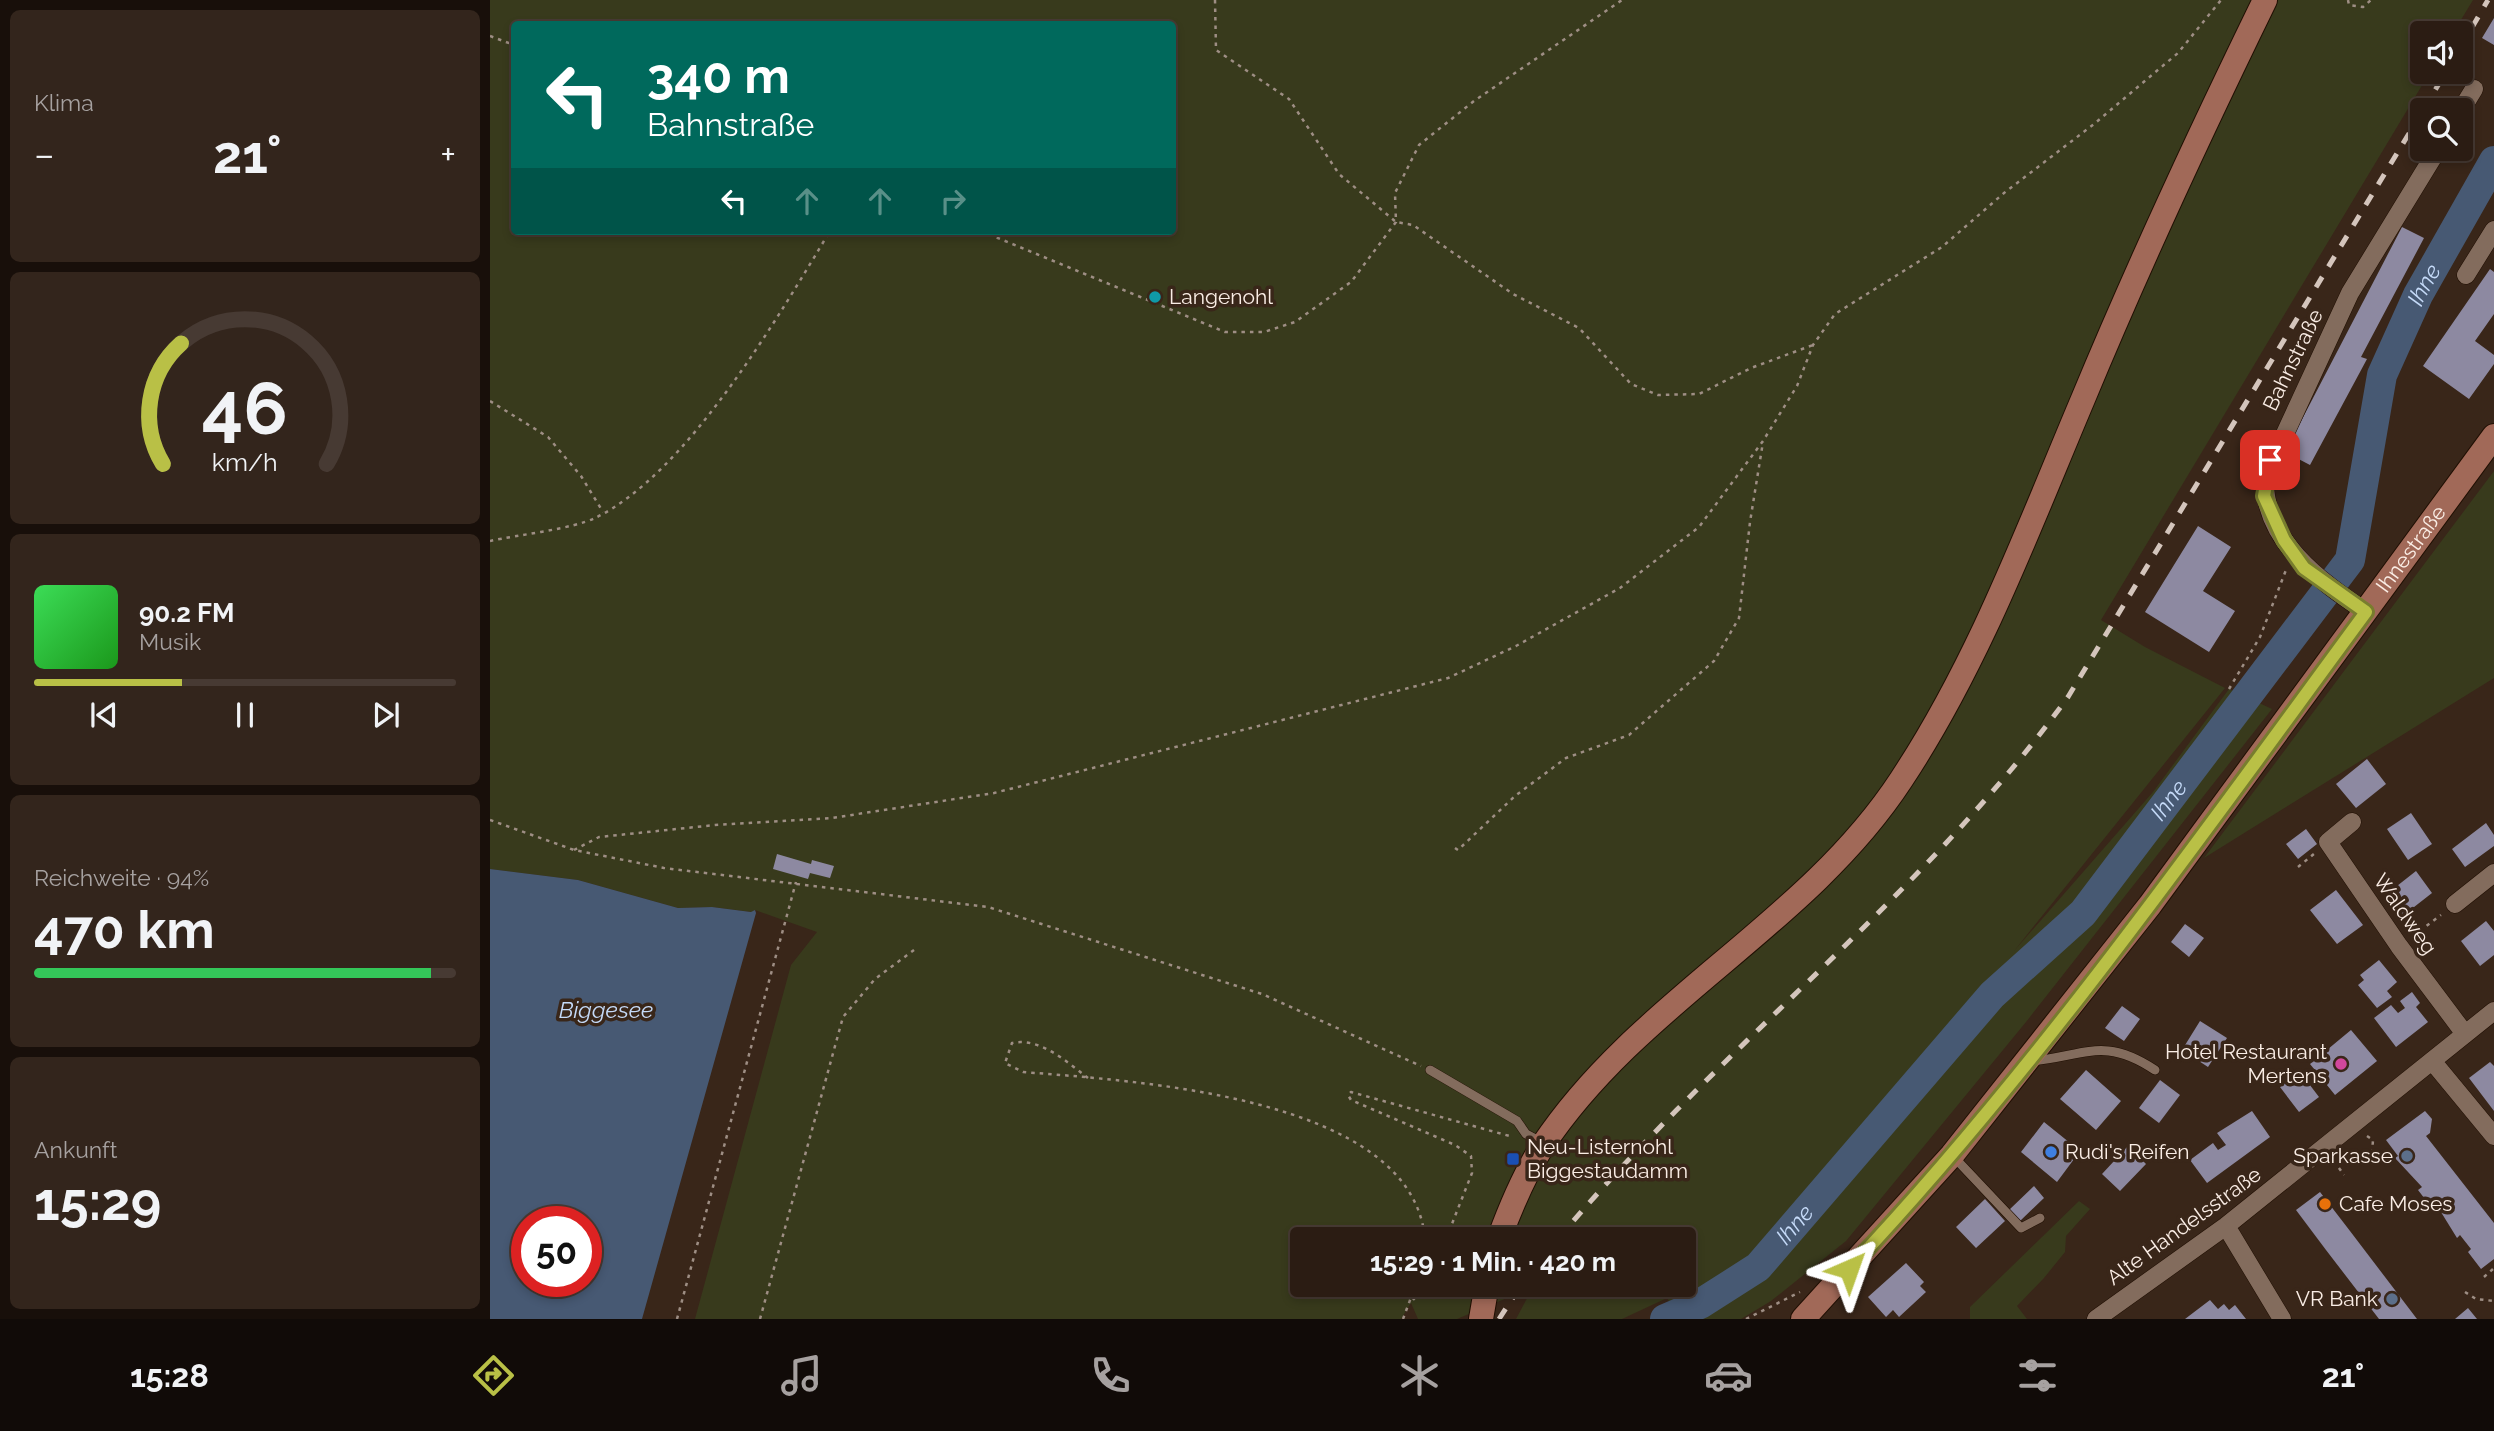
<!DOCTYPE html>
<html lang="de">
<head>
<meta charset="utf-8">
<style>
	body { margin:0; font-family:Raleway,sans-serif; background:#33251c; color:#f1f3f6; height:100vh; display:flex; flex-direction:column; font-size:26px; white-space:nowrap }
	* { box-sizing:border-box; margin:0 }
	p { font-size:23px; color:#a6a1a0 }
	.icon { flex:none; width:38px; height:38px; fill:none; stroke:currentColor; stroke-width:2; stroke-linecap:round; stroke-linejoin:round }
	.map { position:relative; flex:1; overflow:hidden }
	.drawer { display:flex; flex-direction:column; gap:10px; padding:10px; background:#180f0a; width:490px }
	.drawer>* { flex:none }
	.banner { position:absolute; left:21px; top:21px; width:665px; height:214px; border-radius:7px; box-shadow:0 4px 10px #0003,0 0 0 2px #473a33; background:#00695c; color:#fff; overflow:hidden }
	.buttons { position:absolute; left:1920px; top:21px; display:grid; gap:14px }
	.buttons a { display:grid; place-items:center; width:63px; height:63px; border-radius:7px; background:#2b1c13; box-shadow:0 4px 10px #0003,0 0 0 2px #473a33; font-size:35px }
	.speed { position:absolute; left:21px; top:1206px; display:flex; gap:14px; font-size:35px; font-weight:700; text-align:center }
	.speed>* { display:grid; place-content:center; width:91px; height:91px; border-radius:50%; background:#2b1c13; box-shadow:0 4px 10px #0003,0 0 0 2px #473a33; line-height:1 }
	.speed .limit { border:10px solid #d22; background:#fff; color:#111 }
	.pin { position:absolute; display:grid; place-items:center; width:60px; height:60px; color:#fff; margin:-30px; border-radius:14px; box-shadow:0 4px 10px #0006 }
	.me { position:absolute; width:77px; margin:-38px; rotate:43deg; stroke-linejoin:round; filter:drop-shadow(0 0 5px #0008) }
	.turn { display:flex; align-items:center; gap:24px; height:147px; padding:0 21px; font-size:32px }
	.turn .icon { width:91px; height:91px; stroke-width:2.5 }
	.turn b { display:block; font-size:49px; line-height:60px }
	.lanes { display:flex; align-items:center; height:66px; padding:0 21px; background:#0003; justify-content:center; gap:35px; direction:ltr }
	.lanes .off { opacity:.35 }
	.big { font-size:52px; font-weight:700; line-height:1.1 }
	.drawer .widget { flex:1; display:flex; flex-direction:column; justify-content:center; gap:10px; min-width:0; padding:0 24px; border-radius:10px; background:#33251c }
	.drawer .dial { align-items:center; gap:0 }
	.dial svg { height:182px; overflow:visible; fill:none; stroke:#473a33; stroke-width:7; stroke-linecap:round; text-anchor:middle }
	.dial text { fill:#f1f3f6; stroke:none }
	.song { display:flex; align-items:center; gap:21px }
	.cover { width:84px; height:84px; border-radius:10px; background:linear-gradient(135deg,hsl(130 70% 55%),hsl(120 70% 35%)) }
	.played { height:7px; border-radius:4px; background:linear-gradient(90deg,#b9c046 35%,#473a33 35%) }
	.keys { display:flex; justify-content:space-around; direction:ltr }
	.heat { display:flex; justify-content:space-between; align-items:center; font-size:38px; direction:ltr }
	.charge { height:10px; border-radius:5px; background:linear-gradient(90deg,#34c759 94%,#473a33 0) }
	.trip { position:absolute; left:800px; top:1227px; width:406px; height:70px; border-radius:7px; background:#2b1c13; box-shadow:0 4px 10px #0003,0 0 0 2px #473a33; font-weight:700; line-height:70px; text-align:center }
	.menu { display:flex; height:112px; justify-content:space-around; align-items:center; background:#110b08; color:#a6a1a0 }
	.menu .icon { width:49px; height:49px }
	.menu .on { color:#b9c046 }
	.menu b { font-size:32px; color:#f1f3f6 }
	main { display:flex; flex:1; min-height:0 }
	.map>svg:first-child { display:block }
</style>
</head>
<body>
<main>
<section class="drawer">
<div class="widget"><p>Klima</p>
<div class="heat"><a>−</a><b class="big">21°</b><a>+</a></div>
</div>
<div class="widget dial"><svg viewBox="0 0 100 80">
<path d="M14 69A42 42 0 1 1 86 69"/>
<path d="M14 69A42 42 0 0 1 22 16" stroke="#b9c046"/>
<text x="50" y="56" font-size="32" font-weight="700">46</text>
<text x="50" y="72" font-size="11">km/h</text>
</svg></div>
<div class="widget">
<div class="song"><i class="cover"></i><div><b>90.2 FM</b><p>Musik</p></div></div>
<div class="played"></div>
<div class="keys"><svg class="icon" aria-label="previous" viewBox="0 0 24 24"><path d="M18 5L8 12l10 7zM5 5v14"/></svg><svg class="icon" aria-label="pause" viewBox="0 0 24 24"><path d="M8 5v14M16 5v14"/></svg><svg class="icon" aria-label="next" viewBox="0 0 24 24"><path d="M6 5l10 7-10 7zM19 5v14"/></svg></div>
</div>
<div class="widget"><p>Reichweite · 94%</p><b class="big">470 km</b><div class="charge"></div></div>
<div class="widget"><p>Ankunft</p><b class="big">15:29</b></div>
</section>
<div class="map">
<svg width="2004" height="1319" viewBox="0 0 2004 1319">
	<rect width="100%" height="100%" fill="#392619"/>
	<path fill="#383a1c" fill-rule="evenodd" d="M 0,0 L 1983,0 L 1963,33 L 1932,33 L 1932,72 L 1940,72 L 1611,620 L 1655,647 L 1735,688 L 1524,951 L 1663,792 L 1739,689 L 1782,709 L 1536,1022 L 1356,1241 L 1281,1301 L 1251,1319 L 1190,1319 L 1177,1298 L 1132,1319 L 1026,1319 L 1043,1287 L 967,1319 L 928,1319 L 921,1303 L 911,1319 L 205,1319 L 301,965 L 327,932 L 265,910 L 262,912 L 222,907 L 188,908 L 88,880 L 0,869 ZM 24,24 L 682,24 L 682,231 L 24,231 ZM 812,1239 L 1194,1239 L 1194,1284 L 812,1284 Z
		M 2004,471 L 2004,678 L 1714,858 Z
		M 1589,1201 L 1600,1209 L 1576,1236 L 1575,1252 L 1554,1278 L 1527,1306 L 1537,1319 L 1480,1319 L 1480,1307 Z"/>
	<path fill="#475973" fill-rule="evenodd" d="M 0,869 L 88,880 L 188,908 L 222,907 L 261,912 L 265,910 L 266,913 L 152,1319 L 0,1319 ZM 37,1222 L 96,1222 L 96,1281 L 37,1281 Z"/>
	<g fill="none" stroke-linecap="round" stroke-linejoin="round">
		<path stroke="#475973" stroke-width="30" id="s1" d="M 1175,1319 L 1210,1304 L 1268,1267 L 1502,995 L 1593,913 L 1860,560 L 1892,375 L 1928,295 L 2004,161"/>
	</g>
	<path fill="#8d89a1" d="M 2004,18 L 2004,45 L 1992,38 Z
		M 1912,227 L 1934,238 L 1871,357 L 1877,359 L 1820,465 L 1795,452 Z
		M 2000,269 L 2004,272 L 2004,314 L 1985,341 L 2004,355 L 2004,364 L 1979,399 L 1933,366 Z
		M 1708,526 L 1741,547 L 1713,591 L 1745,611 L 1719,652 L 1655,612 Z
		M 1877,759 L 1896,784 L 1866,808 L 1846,784 Z
		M 1921,813 L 1942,844 L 1918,860 L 1897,829 Z
		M 1996,823 L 2004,835 L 2004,846 L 1975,867 L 1962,849 Z
		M 1816,829 L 1827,844 L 1808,859 L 1796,844 Z
		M 287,854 L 321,864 L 322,860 L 344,866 L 340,878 L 320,873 L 318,879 L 283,869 Z
		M 1926,871 L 1942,893 L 1910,918 L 1893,897 Z
		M 1846,890 L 1873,925 L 1847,944 L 1820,910 Z
		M 1996,921 L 2004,931 L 2004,955 L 1990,966 L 1971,941 Z
		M 1695,924 L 1714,938 L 1699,957 L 1681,942 Z
		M 1889,960 L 1907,982 L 1897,991 L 1902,997 L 1887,1008 L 1868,985 L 1874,980 L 1870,975 Z
		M 1922,992 L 1930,1003 L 1926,1007 L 1938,1022 L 1906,1047 L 1884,1018 L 1901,1005 L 1908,1013 L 1915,1008 L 1910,1001 Z
		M 1632,1006 L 1650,1019 L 1634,1041 L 1615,1028 Z
		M 1710,1021 L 1737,1038 L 1718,1067 L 1692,1050 Z
		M 1861,1030 L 1887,1061 L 1845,1095 L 1820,1064 Z
		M 2000,1062 L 2004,1066 L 2004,1111 L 1979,1078 Z
		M 1596,1070 L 1631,1101 L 1606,1130 L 1570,1099 Z
		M 1810,1072 L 1829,1097 L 1809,1112 L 1790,1087 Z
		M 1670,1080 L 1690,1095 L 1669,1123 L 1649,1108 Z
		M 1762,1111 L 1780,1137 L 1717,1183 L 1700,1160 L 1723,1143 L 1728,1150 L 1736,1145 L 1727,1133 Z
		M 1935,1111 L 1942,1119 L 1940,1133 L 1936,1136 L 2004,1223 L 2004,1259 L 1991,1269 L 1978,1252 L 1981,1249 L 1970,1235 L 1967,1238 L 1946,1204 L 1941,1207 L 1928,1190 L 1932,1187 L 1905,1158 L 1908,1156 L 1896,1140 Z
		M 1554,1122 L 1590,1151 L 1567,1182 L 1531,1152 Z
		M 1638,1146 L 1656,1164 L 1630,1191 L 1612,1174 Z
		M 1544,1186 L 1554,1198 L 1530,1221 L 1519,1210 Z
		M 1830,1192 L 1860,1231 L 1927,1319 L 1889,1319 L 1836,1250 L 1806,1210 Z
		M 1495,1199 L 1515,1221 L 1486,1248 L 1466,1227 Z
		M 1416,1263 L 1434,1282 L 1430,1286 L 1436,1292 L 1409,1317 L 1403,1310 L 1396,1317 L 1378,1297 Z
		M 1720,1300 L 1728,1309 L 1734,1304 L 1739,1310 L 1745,1305 L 1756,1319 L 1695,1319 Z
		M 1978,1308 L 1987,1319 L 1965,1319 Z"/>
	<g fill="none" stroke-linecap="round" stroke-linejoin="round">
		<g stroke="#200f03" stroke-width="10">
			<path id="lane" d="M 1542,1061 C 1595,1056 1614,1036 1665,1070
				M 940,1070 L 1027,1121 L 1036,1134 L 1053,1143
				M 1463,1156 L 1531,1228 L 1550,1218"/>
		</g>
		<g stroke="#200f03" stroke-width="19">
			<path id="street" d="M 1970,112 L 1984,89
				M 1976,275 L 2004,230
				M 1876,612 C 1830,581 1772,540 1775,477 L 1860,293 L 1948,149
				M 1862,822 L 1838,842 L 1909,946 L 1975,1034
				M 1965,904 L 2004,873
				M 1943,1062 L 2004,1136
				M 1736,1226 L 1792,1319
				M 1606,1319 L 1736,1226 L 2004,1011"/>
		</g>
		<g stroke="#200f03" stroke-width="26">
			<g id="secondary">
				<path d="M 1009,1239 C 1021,1206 1034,1175 1053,1145 C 1149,1001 1316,925 1411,780 C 1489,662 1538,529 1593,399 C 1649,264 1711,131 1775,0"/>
				<path d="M 991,1319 L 997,1284"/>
				<path id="s2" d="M 1313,1319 L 1462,1155 L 1660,905 L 2004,436"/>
			</g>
		</g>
		<path stroke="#9e8e84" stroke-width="2.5" stroke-dasharray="3.5 5" stroke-linecap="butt" d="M 725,0 L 726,50 L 799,99 L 849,174 L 906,222 L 923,225 L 1023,294 L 1089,328 L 1141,384 L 1168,395 L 1209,394 L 1261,368 L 1323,345
			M 1858,0 L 1859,5 L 1873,7 L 1881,0
			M 0,36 L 24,45
			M 491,231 L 735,332 L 774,332 L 805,322 L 861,282 L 906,222 L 905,193 L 929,145 L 984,101 L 1132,0
			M 0,401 L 58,437 L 91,476 L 113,512
			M 0,541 C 27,535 82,529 105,518 C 197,474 288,317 340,231
			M 1739,689 L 1770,637 L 1796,570
			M 0,820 L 84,850 L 174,868 L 498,907 L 772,994 L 931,1066
			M 965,848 L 968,850 L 1025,796 L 1076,758 L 1139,735 L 1224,661 L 1249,618 L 1260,522 L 1273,442
			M 84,850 L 109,837 L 225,825 L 342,818 L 504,793 L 958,678 L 1026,646 L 1130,588 L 1209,527 L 1273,441 L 1307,386 L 1323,345 L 1345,314 L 1452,247 L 1514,193 L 1604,124 L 1688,53 L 1731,0
			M 1808,867 L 1825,853
			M 1923,936 L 1951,915
			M 598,1078 C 577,1062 550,1037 522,1043 L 515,1063 L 533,1072 C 642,1081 922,1095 935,1239
			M 1877,1136 L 1883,1140 L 1882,1153
			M 1857,1150 L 1867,1165
			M 1844,1161 L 1854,1175
			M 956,1239 L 982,1173 L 981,1156 L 965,1145 L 861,1100 L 858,1095 L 861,1092 L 1023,1137
			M 1994,1277 L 2004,1268
			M 1975,1292 L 1986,1299 L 2004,1301
			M 923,1300 L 937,1284
			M 187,1319 L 306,882
			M 270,1319 L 353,1017 L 385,979 L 428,947
			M 913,1319 L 926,1284
			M 1256,1319 L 1310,1292"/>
		<use href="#lane" stroke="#836c5d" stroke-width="9"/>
		<use href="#street" stroke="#836c5d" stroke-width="18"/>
		<use href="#secondary" stroke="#a16958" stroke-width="24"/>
		<path stroke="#d4c5bc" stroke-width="5" stroke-dasharray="12 12" stroke-linecap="butt" d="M 1970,48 L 1998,0
			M 1933,110 L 1956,72
			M 1068,1239 C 1228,1048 1431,899 1578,697 L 1932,112
			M 1009,1319 L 1032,1284"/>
	</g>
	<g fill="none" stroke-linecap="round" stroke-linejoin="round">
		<g stroke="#787d2e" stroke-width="18">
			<path id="route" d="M 1359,1269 C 1550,1066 1711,836 1876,612 L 1814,568 L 1794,540 L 1774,496 L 1780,460"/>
		</g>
		<use href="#route" stroke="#b9c046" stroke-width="12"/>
	</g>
	<circle fill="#0f9aa8" stroke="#392619" stroke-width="2.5" cx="665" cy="297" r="7"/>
	<circle fill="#d1479c" stroke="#392619" stroke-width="2.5" cx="1851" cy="1064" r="7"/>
	<circle fill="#3f7fe0" stroke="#392619" stroke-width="2.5" cx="1561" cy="1152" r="7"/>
	<g fill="#5c6f8a" stroke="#392619" stroke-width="2.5">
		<circle cx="1917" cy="1156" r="7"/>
		<circle cx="1902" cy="1299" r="7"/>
	</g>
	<rect fill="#1a4fb4" stroke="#392619" stroke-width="2.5" x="1016" y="1152" width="14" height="14" rx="3.5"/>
	<circle fill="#e8710a" stroke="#392619" stroke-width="2.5" cx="1835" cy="1204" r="7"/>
	<g text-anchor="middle" stroke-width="7" stroke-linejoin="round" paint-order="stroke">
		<g font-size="21" fill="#faede5" stroke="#392619" text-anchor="start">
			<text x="679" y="304">Langenohl</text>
			<text x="1837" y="1059" text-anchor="end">Hotel Restaurant<tspan x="1837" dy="24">Mertens</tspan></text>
			<text x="1037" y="1154">Neu-Listernohl<tspan x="1037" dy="24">Biggestaudamm</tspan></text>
			<text x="1575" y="1159">Rudi's Reifen</text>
			<text x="1903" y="1163" text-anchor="end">Sparkasse</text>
			<text x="1849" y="1211">Cafe Moses</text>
			<text x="1888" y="1306" text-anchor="end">VR Bank</text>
		</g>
		<g font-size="21" fill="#faede5" stroke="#392619">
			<text transform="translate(1803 360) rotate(-64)" y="7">Bahnstraße</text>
			<text dy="7" stroke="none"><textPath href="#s2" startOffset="982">Ihnestraße</textPath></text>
			<text transform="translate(1915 914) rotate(55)" y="7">Waldweg</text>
			<text transform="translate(1694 1226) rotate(-36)" y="7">Alte Handelsstraße</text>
		</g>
		<g font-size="23" font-style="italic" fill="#c5daf8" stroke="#392619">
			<text dy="8" stroke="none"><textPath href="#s1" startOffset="1318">Ihne</textPath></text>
			<text dy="8" stroke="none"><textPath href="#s1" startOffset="730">Ihne</textPath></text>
			<text x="116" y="1018">Biggesee</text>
			<text dy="8" stroke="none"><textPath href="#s1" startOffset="163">Ihne</textPath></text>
		</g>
	</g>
</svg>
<div class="buttons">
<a><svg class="icon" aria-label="sound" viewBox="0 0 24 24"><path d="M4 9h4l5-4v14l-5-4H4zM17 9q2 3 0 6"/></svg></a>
<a><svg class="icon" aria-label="search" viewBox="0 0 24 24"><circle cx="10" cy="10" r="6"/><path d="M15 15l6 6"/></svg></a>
</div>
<div class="speed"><div class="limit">50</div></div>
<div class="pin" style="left:1780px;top:460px;background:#d93025"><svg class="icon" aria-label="arrive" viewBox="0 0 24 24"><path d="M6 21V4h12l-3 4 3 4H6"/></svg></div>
<svg class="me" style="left:1359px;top:1269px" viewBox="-20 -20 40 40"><path d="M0-17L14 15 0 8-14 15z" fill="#b9c046" stroke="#fff" stroke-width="4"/></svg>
<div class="trip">15:29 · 1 Min. · 420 m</div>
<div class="banner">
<div class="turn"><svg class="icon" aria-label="left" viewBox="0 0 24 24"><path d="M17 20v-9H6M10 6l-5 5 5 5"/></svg><div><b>340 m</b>Bahnstraße</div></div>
<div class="lanes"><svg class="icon" aria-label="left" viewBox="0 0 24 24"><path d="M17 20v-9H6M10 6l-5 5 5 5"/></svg><svg class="icon off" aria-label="ahead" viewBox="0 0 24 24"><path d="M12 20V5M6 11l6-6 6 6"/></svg><svg class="icon off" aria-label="ahead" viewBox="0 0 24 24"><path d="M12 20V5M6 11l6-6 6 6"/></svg><svg class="icon off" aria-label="right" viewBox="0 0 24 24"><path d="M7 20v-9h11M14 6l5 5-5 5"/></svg></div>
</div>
</div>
</main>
<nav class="menu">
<b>15:28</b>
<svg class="icon on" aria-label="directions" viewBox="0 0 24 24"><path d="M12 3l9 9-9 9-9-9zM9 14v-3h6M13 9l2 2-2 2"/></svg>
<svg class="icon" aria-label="music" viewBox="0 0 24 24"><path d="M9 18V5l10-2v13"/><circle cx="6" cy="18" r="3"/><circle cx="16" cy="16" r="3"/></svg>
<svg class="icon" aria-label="phone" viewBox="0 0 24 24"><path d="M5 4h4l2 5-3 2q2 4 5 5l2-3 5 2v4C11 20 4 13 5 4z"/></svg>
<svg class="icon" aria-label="climate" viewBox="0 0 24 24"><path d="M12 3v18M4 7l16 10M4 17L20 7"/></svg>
<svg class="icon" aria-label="car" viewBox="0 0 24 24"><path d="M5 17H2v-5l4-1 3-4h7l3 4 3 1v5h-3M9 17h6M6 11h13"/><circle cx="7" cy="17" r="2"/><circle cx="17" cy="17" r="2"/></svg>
<svg class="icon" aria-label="filters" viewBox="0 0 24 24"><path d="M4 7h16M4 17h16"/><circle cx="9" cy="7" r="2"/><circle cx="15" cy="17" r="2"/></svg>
<b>21°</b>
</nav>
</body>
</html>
